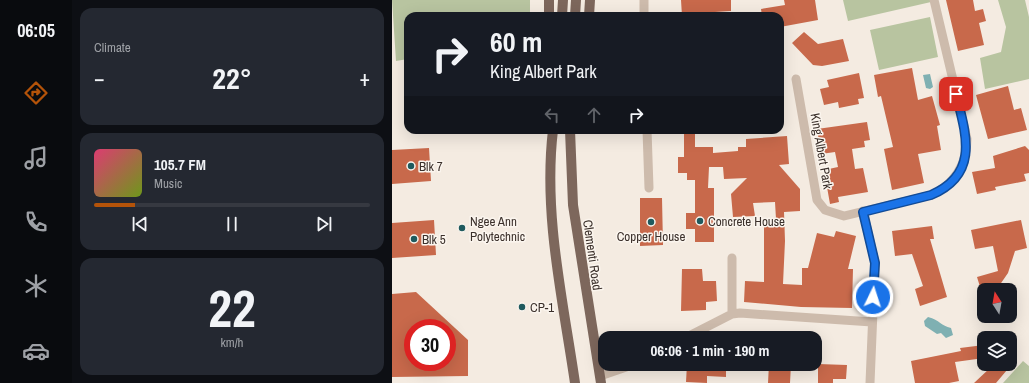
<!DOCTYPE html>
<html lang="en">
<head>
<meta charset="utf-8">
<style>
	body { margin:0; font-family:"Archivo Narrow",sans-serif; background:#242831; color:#f1f3f6; height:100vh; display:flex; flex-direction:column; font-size:15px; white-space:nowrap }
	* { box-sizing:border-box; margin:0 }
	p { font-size:13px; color:#9ea1a6 }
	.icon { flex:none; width:22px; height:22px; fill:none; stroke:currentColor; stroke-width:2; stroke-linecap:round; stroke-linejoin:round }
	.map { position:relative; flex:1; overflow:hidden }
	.side { display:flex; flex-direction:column; gap:8px; padding:8px; background:#0d0f14; width:320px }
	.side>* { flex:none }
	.top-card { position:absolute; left:12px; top:12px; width:380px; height:122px; border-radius:12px; box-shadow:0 4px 16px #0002; background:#171b24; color:#f1f3f6; overflow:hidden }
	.needle { width:26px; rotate:349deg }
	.controls { position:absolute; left:585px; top:283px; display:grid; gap:8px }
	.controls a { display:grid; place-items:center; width:40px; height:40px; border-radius:8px; background:#171b24; box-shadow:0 4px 16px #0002; font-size:20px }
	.speed { position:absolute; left:12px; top:319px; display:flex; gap:8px; font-size:20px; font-weight:700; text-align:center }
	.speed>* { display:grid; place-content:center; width:52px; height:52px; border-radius:50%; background:#171b24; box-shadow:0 4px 16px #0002; line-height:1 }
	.speed .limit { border:6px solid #d22; background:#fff; color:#111 }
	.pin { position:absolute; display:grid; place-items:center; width:34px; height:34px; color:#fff; margin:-17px; border-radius:8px; box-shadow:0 2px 6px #0006 }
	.me { position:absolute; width:44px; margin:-22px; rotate:4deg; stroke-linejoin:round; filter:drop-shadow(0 0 3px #0008) }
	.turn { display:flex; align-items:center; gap:14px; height:84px; padding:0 20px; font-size:18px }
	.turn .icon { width:52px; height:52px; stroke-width:2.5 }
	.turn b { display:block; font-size:28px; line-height:34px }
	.lanes { display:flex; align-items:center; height:38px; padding:0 20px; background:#0003; justify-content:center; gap:20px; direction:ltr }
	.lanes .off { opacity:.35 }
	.big { font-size:30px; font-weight:700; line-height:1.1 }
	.side .widget { flex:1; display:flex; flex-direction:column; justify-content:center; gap:6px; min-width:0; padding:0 14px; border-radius:12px; background:#242831 }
	.side .dial { align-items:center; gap:0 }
	.dial b { font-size:52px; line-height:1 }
	.song { display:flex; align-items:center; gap:12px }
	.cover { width:48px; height:48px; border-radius:6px; background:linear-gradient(135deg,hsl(340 70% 55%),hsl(80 70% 35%)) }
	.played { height:4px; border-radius:2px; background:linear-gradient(90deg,#b45309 15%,#363941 15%) }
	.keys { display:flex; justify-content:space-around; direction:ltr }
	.heat { display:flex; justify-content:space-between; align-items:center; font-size:22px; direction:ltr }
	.trip { position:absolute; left:206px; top:331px; width:224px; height:40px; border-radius:12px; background:#171b24; box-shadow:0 4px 16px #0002; font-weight:700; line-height:40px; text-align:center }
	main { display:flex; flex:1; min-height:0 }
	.tab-bar { display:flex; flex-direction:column; width:72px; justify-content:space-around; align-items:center; background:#090b0e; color:#9ea1a6 }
	.tab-bar .icon { width:28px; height:28px }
	.tab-bar .current { color:#b45309 }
	.tab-bar b { font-size:18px; color:#f1f3f6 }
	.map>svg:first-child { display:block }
</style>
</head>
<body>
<main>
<nav class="tab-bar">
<b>06:05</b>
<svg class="icon current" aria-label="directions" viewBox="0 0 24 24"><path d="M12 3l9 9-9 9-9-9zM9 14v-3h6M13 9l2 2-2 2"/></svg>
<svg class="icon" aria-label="music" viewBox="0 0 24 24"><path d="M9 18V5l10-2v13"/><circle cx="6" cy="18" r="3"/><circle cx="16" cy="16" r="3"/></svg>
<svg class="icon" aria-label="phone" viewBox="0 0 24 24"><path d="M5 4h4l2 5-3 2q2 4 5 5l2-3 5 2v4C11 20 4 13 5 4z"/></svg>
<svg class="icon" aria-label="climate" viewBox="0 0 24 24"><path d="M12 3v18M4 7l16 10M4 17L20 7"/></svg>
<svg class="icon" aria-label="car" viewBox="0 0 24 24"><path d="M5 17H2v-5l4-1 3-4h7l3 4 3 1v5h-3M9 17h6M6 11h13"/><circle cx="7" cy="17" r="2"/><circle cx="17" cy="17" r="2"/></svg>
</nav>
<section class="side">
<div class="widget"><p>Climate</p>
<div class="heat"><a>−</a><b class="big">22°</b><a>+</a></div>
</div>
<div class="widget">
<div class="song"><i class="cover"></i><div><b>105.7 FM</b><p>Music</p></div></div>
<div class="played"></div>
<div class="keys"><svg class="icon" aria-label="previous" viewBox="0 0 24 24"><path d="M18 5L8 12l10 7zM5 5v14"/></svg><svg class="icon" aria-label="pause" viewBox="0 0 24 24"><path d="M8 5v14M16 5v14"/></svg><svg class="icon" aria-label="next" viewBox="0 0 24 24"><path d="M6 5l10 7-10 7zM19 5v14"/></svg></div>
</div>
<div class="widget dial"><b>22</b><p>km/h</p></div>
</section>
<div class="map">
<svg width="637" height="383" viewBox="0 0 637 383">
	<rect width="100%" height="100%" fill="#f4ebe1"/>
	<path fill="#b8c4a0" d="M 0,0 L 138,0 L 138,16 L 16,16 L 16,59 L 4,61 Z
		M 451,0 L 538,0 L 539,2 L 456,21 Z
		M 606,0 L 633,0 L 637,17 L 637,79 L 593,89 L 588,58 L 609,52 L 614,27 Z
		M 538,17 L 546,57 L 487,70 L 478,30 Z
		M 631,361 L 637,366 L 637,383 L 611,383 Z"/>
	<path fill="#7fb0b2" d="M 538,74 L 541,87 L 538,89 L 534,88 L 531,75 Z
		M 536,317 C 548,320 549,326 559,328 L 561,335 L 554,338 L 549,333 L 545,334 L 533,326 L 532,321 Z"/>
	<path fill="#c8694b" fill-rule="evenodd" d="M 289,0 L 339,0 L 339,11 L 323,12 L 323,16 L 290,16 Z
		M 392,0 L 423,0 L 426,20 L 388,27 L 388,16 L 370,16 L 369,9 L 393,5 Z
		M 554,0 L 581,0 L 583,11 L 591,9 L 594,21 L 587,23 L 592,45 L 566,51 Z
		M 412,32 L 426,44 L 451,39 L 457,61 L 430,66 L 421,65 L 400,43 Z
		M 520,68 L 526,100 L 540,96 L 548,125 L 545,126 L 549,150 L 526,154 L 532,183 L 500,190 L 492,149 L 501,147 L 489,96 L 486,97 L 482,75 Z
		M 467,73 L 472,98 L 466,99 L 467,104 L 447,108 L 446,102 L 432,105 L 428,89 L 437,87 L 435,80 Z
		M 616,86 L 622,110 L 629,108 L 635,130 L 596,139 L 584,95 Z
		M 475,122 L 478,140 L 472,141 L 473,147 L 460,149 L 463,169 L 471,168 L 476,192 L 446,197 L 447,202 L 438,204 L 432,170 L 446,167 L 443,152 L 429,154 L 425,129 Z
		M 292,130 L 303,130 L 303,147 L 321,147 L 321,153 L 346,151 L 346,147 L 354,147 L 354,139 L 395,136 L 397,164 L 387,165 L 408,189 L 408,211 L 392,212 L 393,241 L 391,284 L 410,285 L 410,268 L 416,268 L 425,233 L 442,237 L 444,231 L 464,236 L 456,269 L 461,269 L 460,308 L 409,307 L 352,302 L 353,281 L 372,282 L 372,220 L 384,219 L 383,202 L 361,203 L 363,216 L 341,217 L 339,194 L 355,178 L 332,179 L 331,167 L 317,167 L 316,188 L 322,188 L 322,242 L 303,242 L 303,229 L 294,229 L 294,213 L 303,213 L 303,180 L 295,180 L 295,173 L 286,173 L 286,157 L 292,157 Z
		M 633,146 L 637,150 L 637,173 L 632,174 L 634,181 L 603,187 L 604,190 L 585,194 L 580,172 L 603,168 L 601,156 Z
		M 37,148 L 39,181 L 0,184 L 0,150 Z
		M 248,198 L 270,198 L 271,245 L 248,246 Z
		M 42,220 L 44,255 L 0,258 L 0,223 Z
		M 629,220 L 635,248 L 623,251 L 616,273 L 607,286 L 608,290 L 589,290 L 585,277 L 606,271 L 601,246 L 583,249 L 579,230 Z
		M 540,226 L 542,239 L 538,239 L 555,297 L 528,306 L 523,289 L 531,286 L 520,254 L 503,256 L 500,231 Z
		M 290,269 L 310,269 L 311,281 L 324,281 L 325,301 L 314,302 L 314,310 L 289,311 Z
		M 24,292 L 76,340 L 76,376 L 0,377 L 0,294 ZM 21,328 L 55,328 L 55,362 L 21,362 Z
		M 592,345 L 592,358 L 563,362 L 567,381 L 557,383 L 523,383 L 519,361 L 569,351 L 568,348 Z
		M 295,364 L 334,364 L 334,377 L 315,376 L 315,383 L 294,382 Z
		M 377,364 L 399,364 L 398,383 L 376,383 Z
		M 426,364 L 455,365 L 454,379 L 441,379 L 441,383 L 426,383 Z
		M 597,364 L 614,364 L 615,370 L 604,383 L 582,383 L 598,368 Z"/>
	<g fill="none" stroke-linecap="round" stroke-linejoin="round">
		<path stroke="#cdbbac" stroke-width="9" d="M 252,0 L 252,16
			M 404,79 L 425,200 L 433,210 L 452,216 L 539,195 C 562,185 575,164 575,139 L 542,0
			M 255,130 L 257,188
			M 471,211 L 483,263 L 478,383
			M 340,314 L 340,258
			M 293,338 L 340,314 L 348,313 L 480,322
			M 208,376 L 243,364"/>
		<path stroke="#7d675c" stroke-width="10" d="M 157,16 L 157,0
			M 170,16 L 171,0
			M 183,16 L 184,0
			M 197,16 L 198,0
			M 161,130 C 151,214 171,300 183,383
			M 178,130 L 181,205 L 209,383"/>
	</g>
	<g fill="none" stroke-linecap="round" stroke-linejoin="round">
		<g stroke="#114b97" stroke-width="10">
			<path id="route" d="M 481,297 L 483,263 L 471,212 L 539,195 C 588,174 574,134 564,94"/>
		</g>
		<use href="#route" stroke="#1a73e8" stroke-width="7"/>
	</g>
	<g fill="#1f5a5e" stroke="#fbf5ee" stroke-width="1.5">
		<circle cx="19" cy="166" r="4"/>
		<circle cx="308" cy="221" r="4"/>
		<circle cx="259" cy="222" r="4"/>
		<circle cx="70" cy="228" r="4"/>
		<circle cx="22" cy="239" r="4"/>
		<circle cx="130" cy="307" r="4"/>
	</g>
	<g text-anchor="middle" stroke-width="3" stroke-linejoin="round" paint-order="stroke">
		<g font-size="13" fill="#3b302b" stroke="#fbf5ee">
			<text transform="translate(430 151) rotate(80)" y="5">King Albert Park</text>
			<text transform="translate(201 255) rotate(82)" y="5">Clementi Road</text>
		</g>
		<g font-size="13" fill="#3b302b" stroke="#fbf5ee" text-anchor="start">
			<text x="27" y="171">Blk 7</text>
			<text x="78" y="226">Ngee Ann<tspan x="78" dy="15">Polytechnic</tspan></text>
			<text x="316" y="226">Concrete House</text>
			<text x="259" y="241" text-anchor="middle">Copper House</text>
			<text x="30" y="244">Blk 5</text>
			<text x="138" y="312">CP-1</text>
		</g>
	</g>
</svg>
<div class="controls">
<a><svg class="needle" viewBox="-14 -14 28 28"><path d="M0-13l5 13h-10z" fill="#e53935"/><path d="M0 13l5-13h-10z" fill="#9ea1a6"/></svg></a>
<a><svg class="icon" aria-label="layers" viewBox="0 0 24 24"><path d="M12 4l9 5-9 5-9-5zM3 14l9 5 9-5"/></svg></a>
</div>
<div class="speed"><div class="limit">30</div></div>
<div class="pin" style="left:564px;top:94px;background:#d93025"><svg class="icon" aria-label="arrive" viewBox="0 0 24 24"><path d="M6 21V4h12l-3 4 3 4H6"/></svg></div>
<svg class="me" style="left:481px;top:297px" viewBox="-20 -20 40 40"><circle r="17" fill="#1a73e8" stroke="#fff" stroke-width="3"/><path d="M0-11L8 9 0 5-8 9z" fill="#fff"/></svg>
<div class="trip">06:06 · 1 min · 190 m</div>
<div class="top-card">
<div class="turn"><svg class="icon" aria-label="right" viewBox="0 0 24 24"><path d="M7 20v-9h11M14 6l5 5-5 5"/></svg><div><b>60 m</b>King Albert Park</div></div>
<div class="lanes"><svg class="icon off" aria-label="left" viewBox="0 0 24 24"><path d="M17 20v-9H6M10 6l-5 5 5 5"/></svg><svg class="icon off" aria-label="ahead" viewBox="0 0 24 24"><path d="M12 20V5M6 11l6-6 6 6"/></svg><svg class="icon" aria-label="right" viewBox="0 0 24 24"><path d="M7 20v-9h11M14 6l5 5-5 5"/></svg></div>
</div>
</div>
</main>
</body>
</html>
